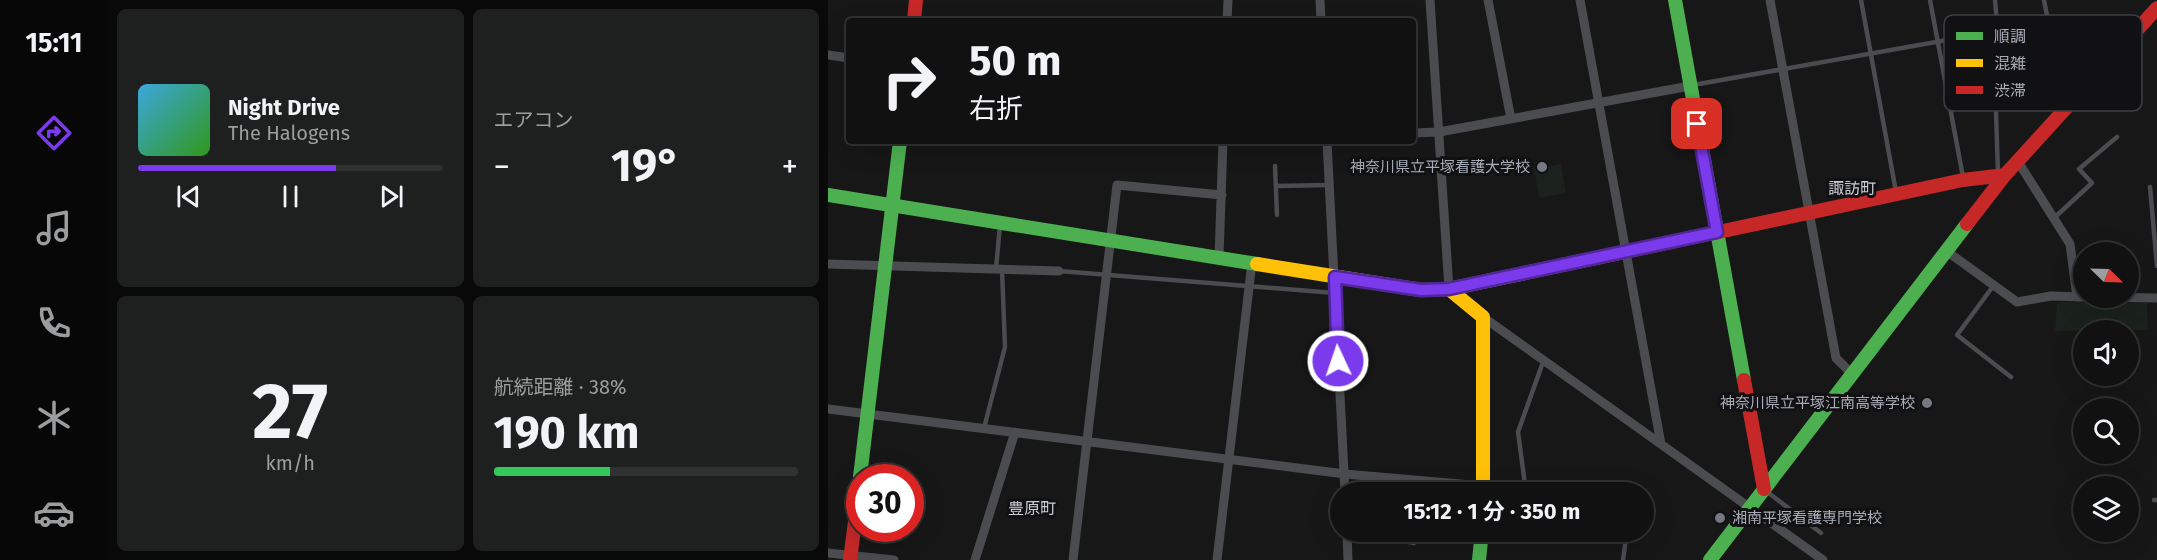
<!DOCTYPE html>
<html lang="ja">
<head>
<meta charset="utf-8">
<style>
	body { margin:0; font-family:"Fira Sans","Noto Sans JP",sans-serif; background:#1e1f1f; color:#f1f3f6; height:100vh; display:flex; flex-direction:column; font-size:22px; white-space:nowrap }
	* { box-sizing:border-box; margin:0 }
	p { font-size:20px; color:#9c9d9f }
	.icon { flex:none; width:33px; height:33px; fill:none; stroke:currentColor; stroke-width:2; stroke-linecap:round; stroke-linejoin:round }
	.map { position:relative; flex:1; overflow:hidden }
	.sheet { display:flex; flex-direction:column; gap:9px; padding:9px; background:#090909; width:720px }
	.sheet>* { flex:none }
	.hud { position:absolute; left:18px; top:18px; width:570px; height:126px; border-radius:6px; box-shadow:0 6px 24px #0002,0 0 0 2px #303131; background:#111; color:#f1f3f6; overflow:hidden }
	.needle { width:39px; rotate:113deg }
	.controls { position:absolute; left:1245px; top:242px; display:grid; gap:12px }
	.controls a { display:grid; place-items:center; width:66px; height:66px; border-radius:50%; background:#111; box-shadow:0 6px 24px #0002,0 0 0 2px #303131; font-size:30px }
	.speed { position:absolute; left:18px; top:464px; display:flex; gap:12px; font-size:30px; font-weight:700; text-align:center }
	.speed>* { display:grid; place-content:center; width:78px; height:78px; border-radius:50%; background:#111; box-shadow:0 6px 24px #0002,0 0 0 2px #303131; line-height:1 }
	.speed .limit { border:9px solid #d22; background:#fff; color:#111 }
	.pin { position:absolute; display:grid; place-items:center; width:51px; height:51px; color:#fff; margin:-26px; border-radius:12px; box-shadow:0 3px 9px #0006 }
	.me { position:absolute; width:66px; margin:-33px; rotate:357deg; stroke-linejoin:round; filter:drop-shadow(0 0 4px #0008) }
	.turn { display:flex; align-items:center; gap:21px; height:126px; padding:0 24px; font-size:27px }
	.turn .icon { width:78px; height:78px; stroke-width:2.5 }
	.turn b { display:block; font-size:42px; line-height:51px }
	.big { font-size:45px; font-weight:700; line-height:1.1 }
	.sheet .tile { flex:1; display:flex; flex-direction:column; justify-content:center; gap:9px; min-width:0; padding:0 21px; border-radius:9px; background:#1e1f1f }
	.sheet .dial { align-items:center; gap:0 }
	.dial b { font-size:78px; line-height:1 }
	.song { display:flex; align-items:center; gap:18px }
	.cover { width:72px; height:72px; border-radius:9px; background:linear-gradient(135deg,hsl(200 70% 55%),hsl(110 70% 35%)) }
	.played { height:6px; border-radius:3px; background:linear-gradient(90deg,#7c3aed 65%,#303131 65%) }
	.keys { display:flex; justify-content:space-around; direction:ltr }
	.heat { display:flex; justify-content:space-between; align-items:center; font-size:33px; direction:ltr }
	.charge { height:9px; border-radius:4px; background:linear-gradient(90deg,#34c759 38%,#303131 0) }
	.sheet .tiles { flex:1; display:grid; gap:9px; grid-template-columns:repeat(2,1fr) }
	.trip { position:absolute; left:502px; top:482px; width:324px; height:60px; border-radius:30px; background:#111; box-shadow:0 6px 24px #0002,0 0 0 2px #303131; font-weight:700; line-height:60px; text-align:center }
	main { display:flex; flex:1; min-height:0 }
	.menu { display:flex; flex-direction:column; width:108px; justify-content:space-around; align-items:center; background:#070707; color:#9c9d9f }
	.menu .icon { width:42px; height:42px }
	.menu .on { color:#7c3aed }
	.menu b { font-size:27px; color:#f1f3f6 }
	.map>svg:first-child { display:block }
</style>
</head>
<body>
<main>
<nav class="menu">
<b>15:11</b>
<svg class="icon on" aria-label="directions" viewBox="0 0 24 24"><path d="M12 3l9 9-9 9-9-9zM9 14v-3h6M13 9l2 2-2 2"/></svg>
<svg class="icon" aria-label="music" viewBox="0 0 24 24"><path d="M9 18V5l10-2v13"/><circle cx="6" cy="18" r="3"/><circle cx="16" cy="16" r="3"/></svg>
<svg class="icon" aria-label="phone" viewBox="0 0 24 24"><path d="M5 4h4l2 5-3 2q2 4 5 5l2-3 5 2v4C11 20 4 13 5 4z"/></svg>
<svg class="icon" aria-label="climate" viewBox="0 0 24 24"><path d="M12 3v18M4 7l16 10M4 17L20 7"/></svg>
<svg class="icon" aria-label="car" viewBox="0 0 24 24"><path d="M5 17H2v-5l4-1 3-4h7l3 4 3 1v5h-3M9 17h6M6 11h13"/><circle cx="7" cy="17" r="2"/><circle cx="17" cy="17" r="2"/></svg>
</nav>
<section class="sheet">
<div class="tiles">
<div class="tile">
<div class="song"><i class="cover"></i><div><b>Night Drive</b><p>The Halogens</p></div></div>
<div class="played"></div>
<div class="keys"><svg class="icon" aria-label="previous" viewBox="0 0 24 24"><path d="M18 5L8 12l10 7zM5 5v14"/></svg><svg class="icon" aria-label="pause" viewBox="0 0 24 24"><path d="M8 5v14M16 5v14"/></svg><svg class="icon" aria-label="next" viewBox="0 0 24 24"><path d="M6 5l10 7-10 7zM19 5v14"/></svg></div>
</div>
<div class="tile"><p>エアコン</p>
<div class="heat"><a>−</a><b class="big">19°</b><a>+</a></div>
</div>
<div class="tile dial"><b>27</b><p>km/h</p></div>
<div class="tile"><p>航続距離 · 38%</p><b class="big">190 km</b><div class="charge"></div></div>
</div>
</section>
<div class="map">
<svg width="1329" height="560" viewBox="0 0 1329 560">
	<rect width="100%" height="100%" fill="#171717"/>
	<path fill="#1b211c" d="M 733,164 L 738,193 L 711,198 L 706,169 Z
		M 1229,302 L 1319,303 L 1320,330 L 1227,331 Z"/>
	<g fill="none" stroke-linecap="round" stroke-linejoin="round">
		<path stroke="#4b4c50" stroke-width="4.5" d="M 1033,0 L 1068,192
			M 1102,0 L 1135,177
			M 1167,0 L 1173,69 L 1167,82 L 1170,174
			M 1216,0 L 1228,61 L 1241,102
			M 865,85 L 1170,31
			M 447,166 L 449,215
			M 448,186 L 501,185
			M 1322,187 L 1329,266
			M 1226,218 L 1264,183 L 1251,169 L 1289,137
			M 168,269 L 172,225
			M 231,271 L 507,293
			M 1166,285 L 1129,335 L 1183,377
			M 156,428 L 177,347 L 174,270
			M 938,491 L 993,533
			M 562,492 L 564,478
			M 698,492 L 690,432 L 715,362
			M 1326,500 L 1329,500
			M 558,531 L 557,537 L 586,543
			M 795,560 L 798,538"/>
		<path stroke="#4b4c50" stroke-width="9" d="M 492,0 L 493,21
			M 602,0 L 621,289
			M 660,0 L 683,119
			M 752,0 L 833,444
			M 942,0 L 1008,358 L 1023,373
			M 399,21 L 400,0
			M 0,55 L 21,58
			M 585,133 L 611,132 L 862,86
			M 499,141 L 517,492
			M 1189,160 L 1242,244 L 1249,297
			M 1117,250 L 1189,302 L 1223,296 L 1256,297
			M 391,257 L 395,141
			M 0,264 L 231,271
			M 1259,297 L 1329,298
			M 655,317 L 995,560
			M 0,409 L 517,474 L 655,486
			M 519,531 L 520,560
			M 0,553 L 66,560
			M 147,560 L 187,432
			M 245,560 L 289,185 L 394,195
			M 389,560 L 424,262"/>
		<path stroke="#4caf50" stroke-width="14" d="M 847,0 L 916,380
			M 0,195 L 429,264
			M 32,477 L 72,141
			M 651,560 L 654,531
			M 882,560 L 1139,224"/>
		<path stroke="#ffc107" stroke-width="14" d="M 429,264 L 593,290 L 621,289 L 801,251
			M 621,289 L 655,317 L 655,492"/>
		<path stroke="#c62828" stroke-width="14" d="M 86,21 L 88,0
			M 1139,224 L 1177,175 L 1329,8
			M 801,251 L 1135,180 L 1177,175
			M 916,380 L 936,489
			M 22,560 L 32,483"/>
	</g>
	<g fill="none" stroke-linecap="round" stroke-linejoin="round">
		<g stroke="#51269a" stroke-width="15">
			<path id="route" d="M 510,361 L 507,277 L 593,290 L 621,289 L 889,232 L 869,124"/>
		</g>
		<use href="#route" stroke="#7c3aed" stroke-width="10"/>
	</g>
	<g fill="#757880" stroke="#111113" stroke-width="2">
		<circle cx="714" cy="167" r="6"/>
		<circle cx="1099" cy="403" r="6"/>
		<circle cx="892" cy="518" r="6"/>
	</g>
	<g text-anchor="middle" stroke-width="6" stroke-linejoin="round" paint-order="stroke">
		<g font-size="15" fill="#a8adb8" stroke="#111113" text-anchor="end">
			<text x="702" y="172">神奈川県立平塚看護大学校</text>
			<text x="1087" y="408">神奈川県立平塚江南高等学校</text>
			<text x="904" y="523" text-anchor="start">湘南平塚看護専門学校</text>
		</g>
		<g font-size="16" fill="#c9ccd4" stroke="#111113">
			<text x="1024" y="194">諏訪町</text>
			<text x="204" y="514">豊原町</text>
		</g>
	</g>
	<rect x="1116" y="15" width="198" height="96" rx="9" fill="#111113" stroke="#3e4045" stroke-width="1.5"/>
	<rect x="1128" y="32" width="27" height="8" fill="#4caf50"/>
	<rect x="1128" y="59" width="27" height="8" fill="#ffc107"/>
	<rect x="1128" y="86" width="27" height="8" fill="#c62828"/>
	<g font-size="16" fill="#a8adb8">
		<text x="1166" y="42">順調</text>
		<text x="1166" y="69">混雑</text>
		<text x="1166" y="96">渋滞</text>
	</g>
</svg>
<div class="controls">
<a><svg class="needle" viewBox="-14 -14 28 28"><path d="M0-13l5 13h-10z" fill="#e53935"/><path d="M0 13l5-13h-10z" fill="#9c9d9f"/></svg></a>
<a><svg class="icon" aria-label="sound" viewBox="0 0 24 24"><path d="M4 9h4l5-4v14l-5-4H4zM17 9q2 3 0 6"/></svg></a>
<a><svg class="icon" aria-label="search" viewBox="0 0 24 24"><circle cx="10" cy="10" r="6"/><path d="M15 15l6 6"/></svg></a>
<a><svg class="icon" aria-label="layers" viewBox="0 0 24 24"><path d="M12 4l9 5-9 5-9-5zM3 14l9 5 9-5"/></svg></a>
</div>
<div class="speed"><div class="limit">30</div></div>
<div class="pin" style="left:869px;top:124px;background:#d93025"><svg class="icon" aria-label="arrive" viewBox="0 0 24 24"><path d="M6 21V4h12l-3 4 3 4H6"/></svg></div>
<svg class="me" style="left:510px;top:361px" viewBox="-20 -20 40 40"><circle r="17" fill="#7c3aed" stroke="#fff" stroke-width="3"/><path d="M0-11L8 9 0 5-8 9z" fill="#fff"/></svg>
<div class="trip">15:12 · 1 分 · 350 m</div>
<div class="hud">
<div class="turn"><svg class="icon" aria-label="right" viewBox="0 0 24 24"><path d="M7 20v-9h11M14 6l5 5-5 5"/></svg><div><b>50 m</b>右折</div></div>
</div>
</div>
</main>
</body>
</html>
